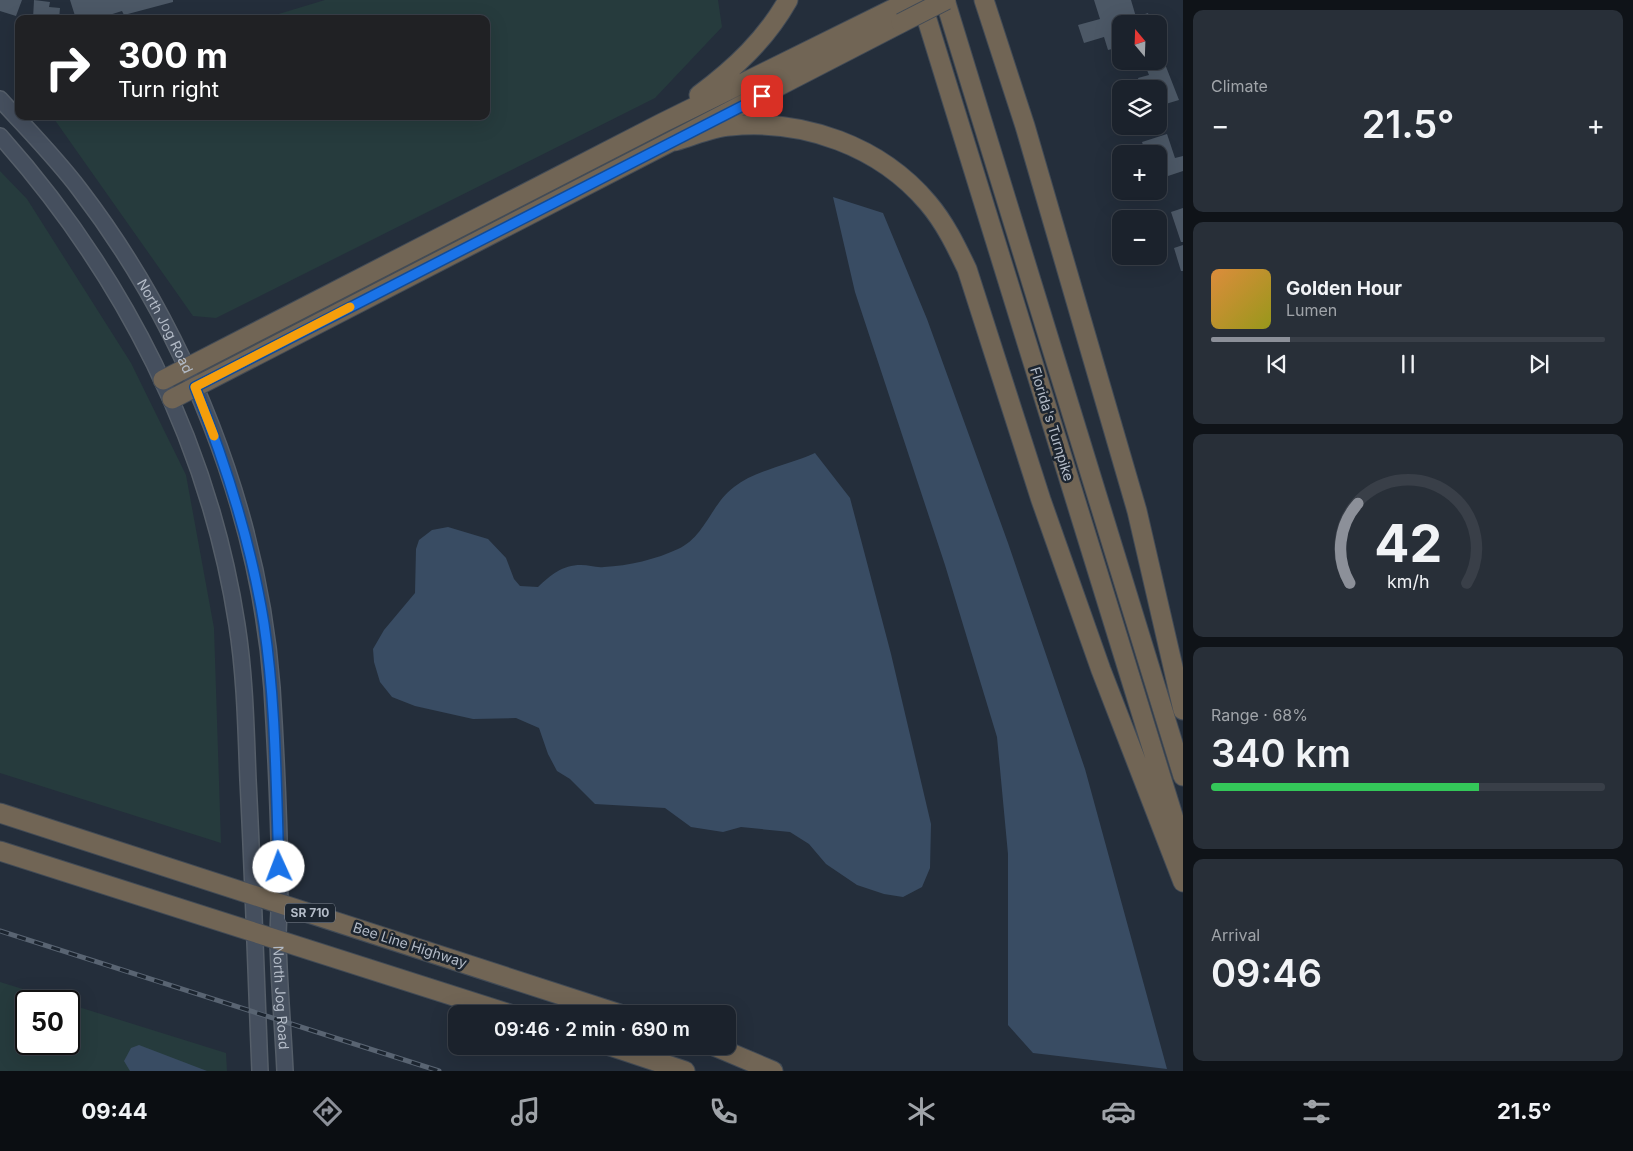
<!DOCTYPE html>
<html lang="en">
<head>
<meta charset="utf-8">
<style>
	body { margin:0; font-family:Inter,sans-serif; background:#282f38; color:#f1f3f6; height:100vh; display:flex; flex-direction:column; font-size:19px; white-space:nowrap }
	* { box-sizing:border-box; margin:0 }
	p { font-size:16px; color:#a0a4a9 }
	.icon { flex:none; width:28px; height:28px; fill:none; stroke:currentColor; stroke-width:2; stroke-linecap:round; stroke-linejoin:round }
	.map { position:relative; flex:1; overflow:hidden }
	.panel { display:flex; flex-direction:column; gap:10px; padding:10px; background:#0f1318; width:450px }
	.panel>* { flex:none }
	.banner { position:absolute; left:15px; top:15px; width:475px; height:105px; border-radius:10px; box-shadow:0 5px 20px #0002,0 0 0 1px #393f48; background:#202124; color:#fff; overflow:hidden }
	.needle { width:32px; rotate:341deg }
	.tools { position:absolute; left:1112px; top:15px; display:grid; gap:10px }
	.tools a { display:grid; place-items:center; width:55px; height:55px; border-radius:10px; background:#1b222c; box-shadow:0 5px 20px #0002,0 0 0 1px #393f48; font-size:25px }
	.speed { position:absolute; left:15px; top:990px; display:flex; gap:10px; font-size:25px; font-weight:700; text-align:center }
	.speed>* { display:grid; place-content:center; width:65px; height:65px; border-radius:50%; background:#1b222c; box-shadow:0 5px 20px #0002,0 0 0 1px #393f48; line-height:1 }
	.speed .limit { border:2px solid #111; border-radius:8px; background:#fff; color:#111 }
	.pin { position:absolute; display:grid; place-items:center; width:42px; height:42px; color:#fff; margin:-21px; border-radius:10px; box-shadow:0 2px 8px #0006 }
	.me { position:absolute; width:55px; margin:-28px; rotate:358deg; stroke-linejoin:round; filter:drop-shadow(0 0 4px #0008) }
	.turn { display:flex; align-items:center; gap:18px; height:105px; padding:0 20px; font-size:22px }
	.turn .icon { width:65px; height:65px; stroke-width:2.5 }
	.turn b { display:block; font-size:35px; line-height:42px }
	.big { font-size:38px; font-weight:600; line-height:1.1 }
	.panel .tile { flex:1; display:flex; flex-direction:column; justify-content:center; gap:8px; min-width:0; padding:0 18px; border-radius:10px; background:#282f38 }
	.panel .dial { align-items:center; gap:0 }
	.dial svg { height:130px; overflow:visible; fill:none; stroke:#393f48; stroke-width:7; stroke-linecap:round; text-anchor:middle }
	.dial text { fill:#f1f3f6; stroke:none }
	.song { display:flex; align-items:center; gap:15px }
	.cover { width:60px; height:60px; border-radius:8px; background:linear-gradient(135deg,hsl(30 70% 55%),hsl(60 70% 35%)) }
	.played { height:5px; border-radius:2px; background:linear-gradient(90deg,#8c9099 20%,#393f48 20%) }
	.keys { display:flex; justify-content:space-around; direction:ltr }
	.heat { display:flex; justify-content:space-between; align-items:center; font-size:28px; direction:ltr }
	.charge { height:8px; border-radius:4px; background:linear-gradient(90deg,#34c759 68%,#393f48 0) }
	.trip { position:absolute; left:448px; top:1005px; width:288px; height:50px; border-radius:10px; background:#1b222c; box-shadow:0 5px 20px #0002,0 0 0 1px #393f48; font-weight:600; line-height:50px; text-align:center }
	.menu { display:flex; height:80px; justify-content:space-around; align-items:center; background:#0b0e12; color:#a0a4a9 }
	.menu .icon { width:35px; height:35px }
	.menu .current { color:#8c9099 }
	.menu b { font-size:22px; color:#f1f3f6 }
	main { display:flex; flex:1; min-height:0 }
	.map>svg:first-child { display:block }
</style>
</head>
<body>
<main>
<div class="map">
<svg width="1183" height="1071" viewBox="0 0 1183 1071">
	<rect width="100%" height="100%" fill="#242e3b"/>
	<path fill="#263b3d" d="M 325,0 L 718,0 L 722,27 L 655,98 L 216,318 L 193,316 L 52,116 L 486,116 L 486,19 L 262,19 Z
		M 0,171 L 27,199 L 131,363 L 186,475 L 214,628 L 221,843 L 0,773 Z
		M 0,982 L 62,1001 L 26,1001 L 26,1044 L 69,1044 L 69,1004 L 226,1053 L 227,1071 L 0,1071 Z"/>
	<path fill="#394c63" d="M 833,197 L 883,213 L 927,319 L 1008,543 L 1085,769 L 1167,1069 L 1033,1053 L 1008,1025 L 1008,854 L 997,737 L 945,565 L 855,292 Z
		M 815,453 L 850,498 L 891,654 L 931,824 L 930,868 L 922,887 L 903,897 L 884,894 L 857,885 L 826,864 L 809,844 L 790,832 L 741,827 L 723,832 L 691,827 L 665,808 L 595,804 L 570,779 L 557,771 L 548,754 L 539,728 L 516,718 L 473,719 L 415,706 L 392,697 L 380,682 L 374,662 L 373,649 L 384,630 L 415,593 L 416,549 L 419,540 L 432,530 L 448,527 L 488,539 L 506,558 L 514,579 L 520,586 L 538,587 C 551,575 562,565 581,565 C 589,565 596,568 604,567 C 628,566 657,559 678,549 C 705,537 711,504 734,487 C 756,470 789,465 815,453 Z
		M 139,1045 L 207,1071 L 130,1071 L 124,1061 L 131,1048 Z"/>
	<path fill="#4c5866" d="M 0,0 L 22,0 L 16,16 L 0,11 Z
		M 34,0 L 50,2 L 49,7 L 60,8 L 59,19 L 33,19 Z
		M 70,0 L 173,0 L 173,2 L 124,15 L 122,11 L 103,17 L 104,19 L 76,19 Z
		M 1094,0 L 1131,0 L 1136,17 L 1148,13 L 1151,24 L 1121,24 L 1121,32 L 1116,33 L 1120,47 L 1108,50 L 1104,37 L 1084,43 L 1078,25 L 1100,19 Z
		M 1163,59 L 1179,100 L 1159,106 L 1159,89 L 1141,89 L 1138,78 L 1149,75 L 1145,65 Z
		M 1167,134 L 1175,158 L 1183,156 L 1183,171 L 1159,179 L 1159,154 L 1146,154 L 1142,142 Z
		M 1183,208 L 1183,242 L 1181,242 L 1171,212 Z
		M 1183,245 L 1183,271 L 1181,271 L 1174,248 Z"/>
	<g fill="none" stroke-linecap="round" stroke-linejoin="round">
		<g stroke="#555e69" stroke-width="18">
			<g id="secondary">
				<path id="s1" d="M 0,99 C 27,129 56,158 80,190 C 187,330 259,512 272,688 C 276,752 279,818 280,882 C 280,901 278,921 278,940 C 279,984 283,1027 285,1071"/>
				<path d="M 0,136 C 123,274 209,442 237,625 C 245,676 246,729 248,780 C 253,877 256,974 260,1071"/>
			</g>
		</g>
		<g stroke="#424b56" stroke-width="21">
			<path id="highway" d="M 921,0 L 1183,848
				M 945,0 L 1183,776
				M 984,0 L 1025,126 L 1137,511 L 1183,710
				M 699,95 C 735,68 766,39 788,0
				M 675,141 C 693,136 712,127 730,126 C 804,119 880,146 928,203 C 945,223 956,246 967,269 L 1041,500 L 1101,670 L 1183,882
				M 163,380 L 662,123 L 911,0
				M 172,399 L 901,23
				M 0,813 L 620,1014
				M 0,851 L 510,1014
				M 610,1046 L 685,1071
				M 714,1046 L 773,1071"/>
		</g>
		<use href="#secondary" stroke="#454f5e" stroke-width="15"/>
		<use href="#highway" stroke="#716555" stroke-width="19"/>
		<g stroke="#596472" stroke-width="5">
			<path id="rail" d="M 0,931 L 439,1071"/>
		</g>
		<use href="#rail" stroke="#1c2530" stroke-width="3" stroke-dasharray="9" stroke-linecap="butt"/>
		<g stroke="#424b56" stroke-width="21" stroke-linecap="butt">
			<path id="highway-bridge" d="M 901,23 L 946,0"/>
		</g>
		<use href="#highway-bridge" stroke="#716555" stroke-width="19"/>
	</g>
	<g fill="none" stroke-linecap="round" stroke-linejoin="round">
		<g stroke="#114b97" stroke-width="12">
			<path id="route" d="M 279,867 C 276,786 276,705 264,624 C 251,543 226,464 195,387 L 762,96"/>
		</g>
		<use href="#route" stroke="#1a73e8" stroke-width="9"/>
		<path stroke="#f59e0b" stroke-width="9" d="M 214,436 L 195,387 L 350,307"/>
	</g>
	<g text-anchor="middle" stroke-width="5" stroke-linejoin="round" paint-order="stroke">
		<rect fill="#1c2530" stroke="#868e9a" stroke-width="1" x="285" y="903.5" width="50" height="19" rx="4"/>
		<g font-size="12" font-weight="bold" fill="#b3bbc7">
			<text x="310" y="917">SR 710</text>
		</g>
		<g font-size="14" fill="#b3bbc7" stroke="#1c2530">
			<text dy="5" stroke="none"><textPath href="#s1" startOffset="282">North Jog Road</textPath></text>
			<text transform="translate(1052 424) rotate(73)" y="5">Florida's Turnpike</text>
			<text transform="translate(410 945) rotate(18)" y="5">Bee Line Highway</text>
			<text dy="5" stroke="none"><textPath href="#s1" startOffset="972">North Jog Road</textPath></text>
		</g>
	</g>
</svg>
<div class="tools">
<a><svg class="needle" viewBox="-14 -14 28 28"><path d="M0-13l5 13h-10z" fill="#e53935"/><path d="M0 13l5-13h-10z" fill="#a0a4a9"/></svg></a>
<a><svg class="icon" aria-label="layers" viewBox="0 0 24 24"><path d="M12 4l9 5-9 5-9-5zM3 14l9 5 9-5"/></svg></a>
<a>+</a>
<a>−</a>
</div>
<div class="speed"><div class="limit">50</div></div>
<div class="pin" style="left:762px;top:96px;background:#d93025"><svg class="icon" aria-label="arrive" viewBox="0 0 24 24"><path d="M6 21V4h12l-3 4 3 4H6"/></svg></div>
<svg class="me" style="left:279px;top:867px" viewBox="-20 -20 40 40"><circle r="19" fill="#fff"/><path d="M0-13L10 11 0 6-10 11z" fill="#1a73e8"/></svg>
<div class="trip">09:46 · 2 min · 690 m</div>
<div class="banner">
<div class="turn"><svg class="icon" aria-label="right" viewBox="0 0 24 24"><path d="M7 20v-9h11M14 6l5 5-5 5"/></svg><div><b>300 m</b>Turn right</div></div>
</div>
</div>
<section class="panel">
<div class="tile"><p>Climate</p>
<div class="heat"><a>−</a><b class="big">21.5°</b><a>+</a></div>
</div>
<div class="tile">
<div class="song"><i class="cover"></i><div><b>Golden Hour</b><p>Lumen</p></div></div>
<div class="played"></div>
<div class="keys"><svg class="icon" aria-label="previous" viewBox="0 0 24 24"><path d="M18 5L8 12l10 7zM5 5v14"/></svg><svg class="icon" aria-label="pause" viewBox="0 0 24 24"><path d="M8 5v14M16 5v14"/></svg><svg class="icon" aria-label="next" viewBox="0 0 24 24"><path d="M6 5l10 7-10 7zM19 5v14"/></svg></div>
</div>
<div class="tile dial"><svg viewBox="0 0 100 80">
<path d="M14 69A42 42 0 1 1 86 69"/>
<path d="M14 69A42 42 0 0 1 19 20" stroke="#8c9099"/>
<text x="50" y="56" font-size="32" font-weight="700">42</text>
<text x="50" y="72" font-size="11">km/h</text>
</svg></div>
<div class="tile"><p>Range · 68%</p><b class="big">340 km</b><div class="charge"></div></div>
<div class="tile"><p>Arrival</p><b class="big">09:46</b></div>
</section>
</main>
<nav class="menu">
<b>09:44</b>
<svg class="icon current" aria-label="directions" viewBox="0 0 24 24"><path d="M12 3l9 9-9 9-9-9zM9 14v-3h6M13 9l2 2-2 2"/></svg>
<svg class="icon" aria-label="music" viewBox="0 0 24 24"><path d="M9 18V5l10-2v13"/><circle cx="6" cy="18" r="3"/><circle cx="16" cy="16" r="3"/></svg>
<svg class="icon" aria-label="phone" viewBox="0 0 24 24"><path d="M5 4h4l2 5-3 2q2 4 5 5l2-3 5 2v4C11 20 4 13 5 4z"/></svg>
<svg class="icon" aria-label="climate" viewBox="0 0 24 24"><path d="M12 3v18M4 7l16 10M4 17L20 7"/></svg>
<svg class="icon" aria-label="car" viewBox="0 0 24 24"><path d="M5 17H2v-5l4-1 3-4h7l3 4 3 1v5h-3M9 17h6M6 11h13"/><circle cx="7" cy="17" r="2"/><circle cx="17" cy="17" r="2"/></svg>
<svg class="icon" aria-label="filters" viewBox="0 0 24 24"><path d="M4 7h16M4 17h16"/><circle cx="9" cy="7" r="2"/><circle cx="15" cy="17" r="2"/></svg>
<b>21.5°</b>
</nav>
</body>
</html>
